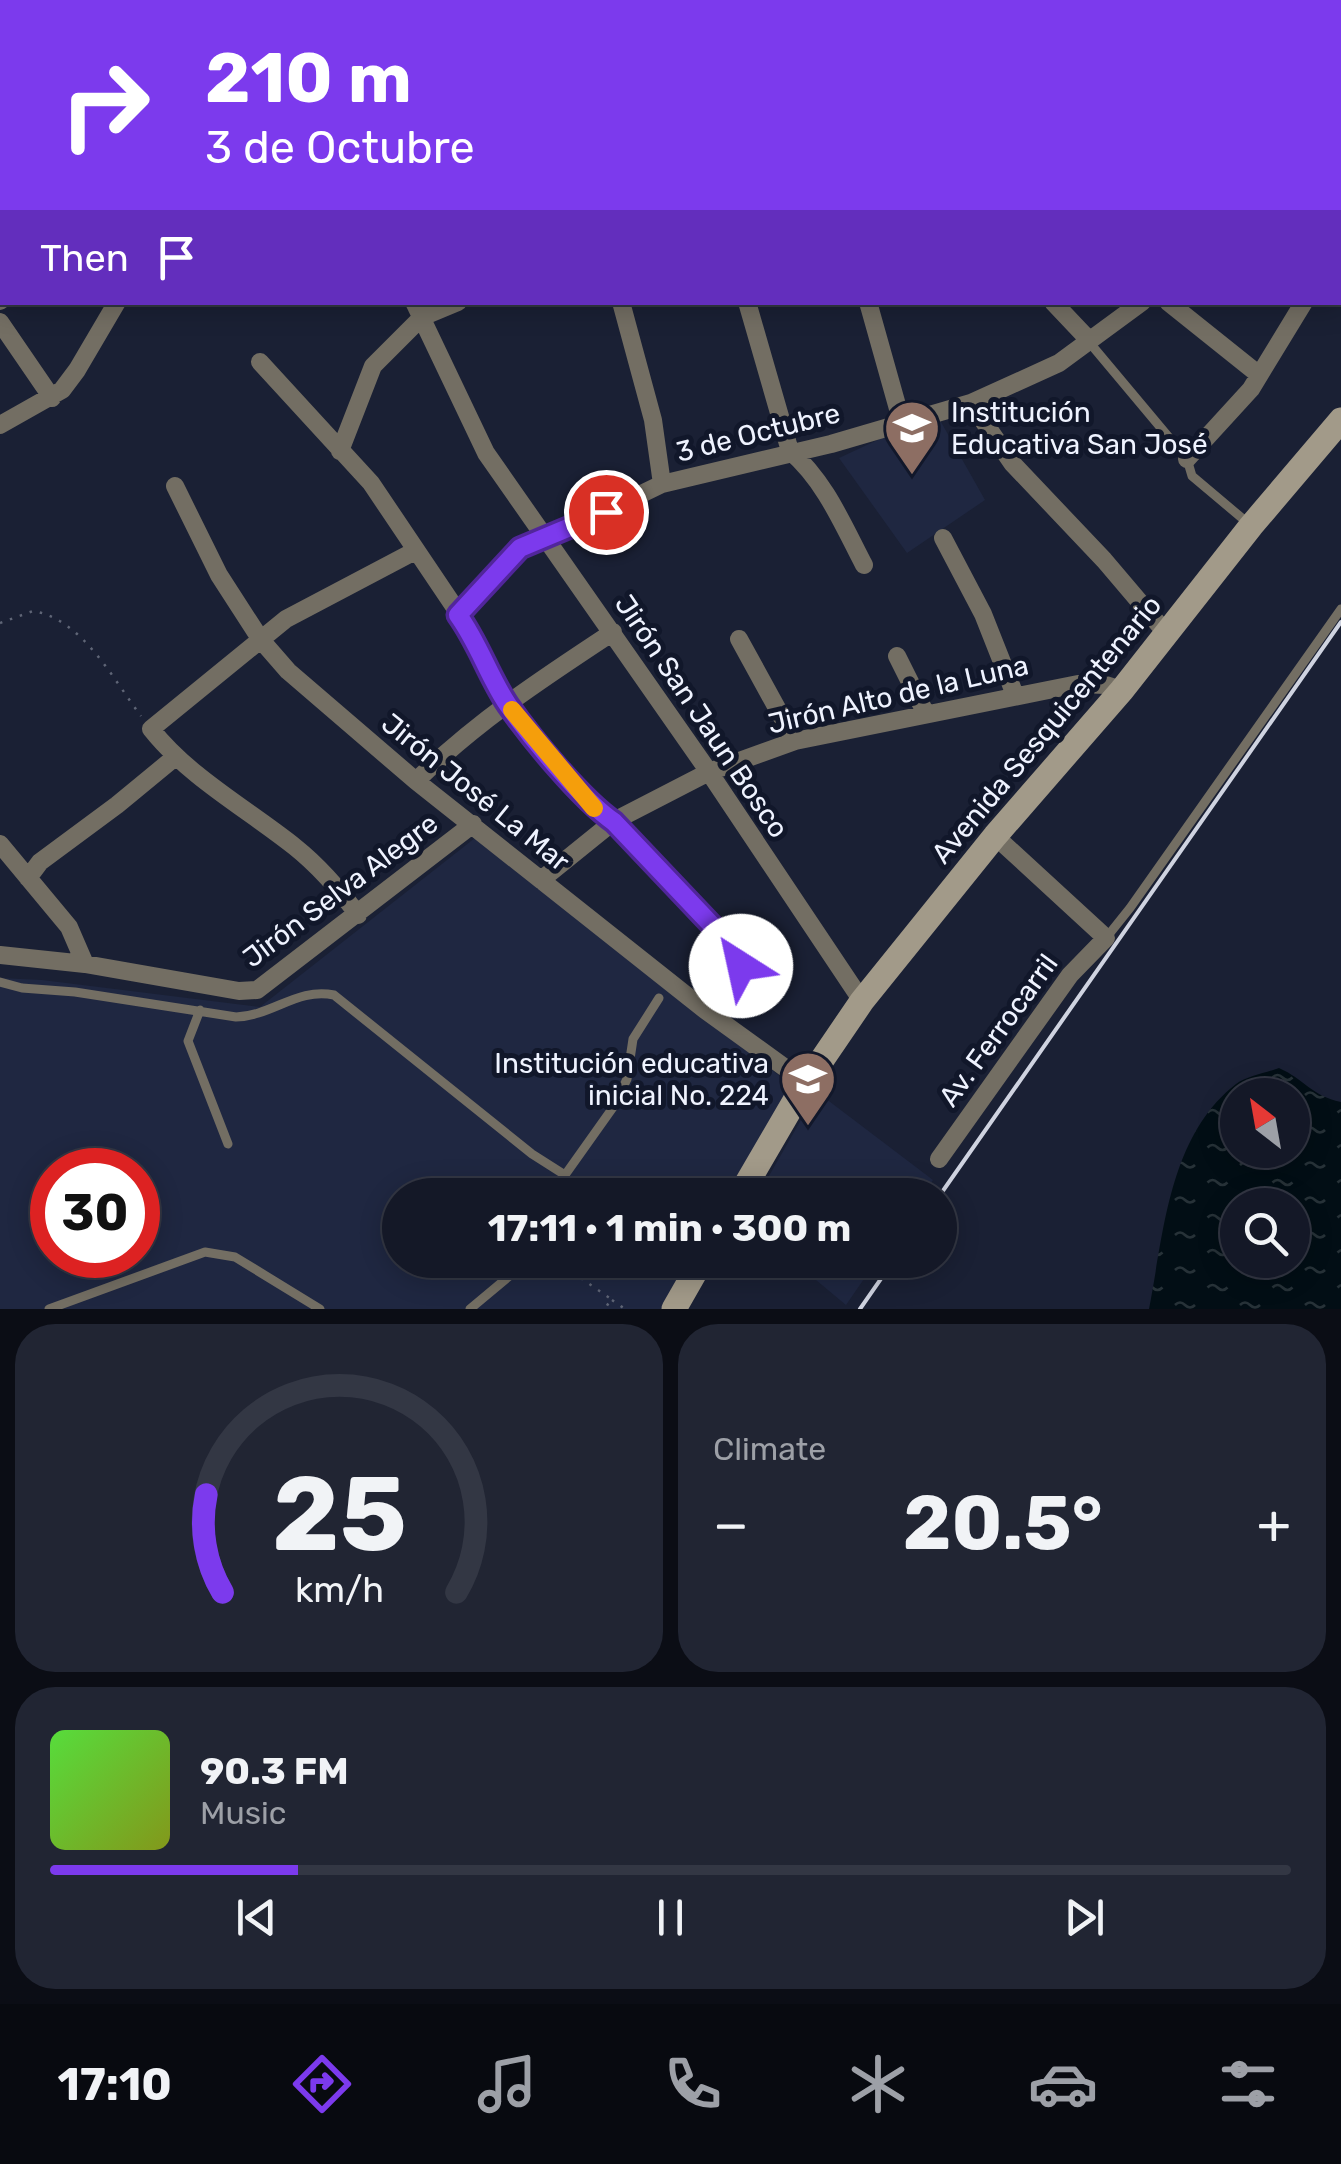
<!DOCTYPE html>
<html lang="en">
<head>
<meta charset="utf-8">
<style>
	body { margin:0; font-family:Rubik,sans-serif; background:#212533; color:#f1f3f6; height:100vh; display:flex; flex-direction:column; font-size:38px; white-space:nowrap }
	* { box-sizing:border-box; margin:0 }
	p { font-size:32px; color:#9da0a7 }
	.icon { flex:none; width:55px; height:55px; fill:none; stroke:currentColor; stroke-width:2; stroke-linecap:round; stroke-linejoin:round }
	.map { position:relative; height:1309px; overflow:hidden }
	.side { display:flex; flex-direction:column; gap:15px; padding:15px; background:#0b0d15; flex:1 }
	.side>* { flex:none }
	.hud { position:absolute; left:0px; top:0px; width:1342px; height:305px; box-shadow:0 5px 25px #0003,0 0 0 2px #333744; background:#7c3aed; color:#fff; overflow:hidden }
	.needle { width:65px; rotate:329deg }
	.controls { position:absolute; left:1220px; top:1078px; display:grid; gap:20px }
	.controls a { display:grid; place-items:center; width:90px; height:90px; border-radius:50%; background:#141827; box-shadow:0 5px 25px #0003,0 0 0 2px #333744; font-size:50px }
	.speed { position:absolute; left:30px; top:1148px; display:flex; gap:20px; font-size:50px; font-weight:700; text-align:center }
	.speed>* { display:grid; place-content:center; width:130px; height:130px; border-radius:50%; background:#141827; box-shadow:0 5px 25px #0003,0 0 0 2px #333744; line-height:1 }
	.speed .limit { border:15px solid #d22; background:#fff; color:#111 }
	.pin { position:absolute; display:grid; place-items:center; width:85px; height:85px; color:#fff; margin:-42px; border:5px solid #fff; border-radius:50%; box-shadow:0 2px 10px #0007 }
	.me { position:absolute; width:110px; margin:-55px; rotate:325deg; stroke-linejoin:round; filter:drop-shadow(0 0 8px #0008) }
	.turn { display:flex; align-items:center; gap:35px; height:210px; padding:0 40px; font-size:45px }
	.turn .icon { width:130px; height:130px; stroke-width:2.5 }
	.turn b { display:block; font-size:70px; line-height:85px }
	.then { display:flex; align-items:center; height:95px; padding:0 40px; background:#0003; gap:20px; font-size:38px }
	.big { font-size:75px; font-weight:700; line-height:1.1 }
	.side .tile { flex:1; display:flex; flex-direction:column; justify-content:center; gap:15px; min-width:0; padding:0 35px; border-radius:40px; background:#212533 }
	.side .dial { align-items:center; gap:0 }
	.dial svg { height:260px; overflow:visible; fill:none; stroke:#333744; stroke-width:7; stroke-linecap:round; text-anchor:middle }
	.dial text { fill:#f1f3f6; stroke:none }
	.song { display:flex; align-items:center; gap:30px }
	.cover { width:120px; height:120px; border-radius:15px; background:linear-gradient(135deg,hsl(110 70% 55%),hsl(70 70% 35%)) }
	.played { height:10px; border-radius:5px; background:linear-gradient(90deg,#7c3aed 20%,#333744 20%) }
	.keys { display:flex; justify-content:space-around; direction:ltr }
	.heat { display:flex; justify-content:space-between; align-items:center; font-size:55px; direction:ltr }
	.side .tiles { flex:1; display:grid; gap:15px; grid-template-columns:1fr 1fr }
	.tile:last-child { grid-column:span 2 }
	.trip { position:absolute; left:382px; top:1178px; width:575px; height:100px; border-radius:50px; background:#141827; box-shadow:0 5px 25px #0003,0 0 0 2px #333744; font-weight:700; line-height:100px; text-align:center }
	.tab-bar { display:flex; height:160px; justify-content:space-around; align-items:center; background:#080a10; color:#9da0a7 }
	.tab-bar .icon { width:70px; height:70px }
	.tab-bar .selected { color:#7c3aed }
	.tab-bar b { font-size:45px; color:#f1f3f6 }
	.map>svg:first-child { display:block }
</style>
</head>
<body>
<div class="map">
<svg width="1341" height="1309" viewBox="0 0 1341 1309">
	<defs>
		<pattern id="water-ripples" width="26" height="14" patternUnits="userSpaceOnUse" patternTransform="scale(2.5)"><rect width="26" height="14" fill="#020e15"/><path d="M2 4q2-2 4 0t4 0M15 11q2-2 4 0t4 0" fill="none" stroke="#273238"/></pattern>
	</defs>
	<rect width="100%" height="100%" fill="#1a2034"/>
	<path fill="#1f2741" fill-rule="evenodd" d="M 941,422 L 985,500 L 907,553 L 839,458 L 897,431 Z
		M 475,838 L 791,1085 L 729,1195 L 400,1195 L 400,1260 L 690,1260 L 661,1309 L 0,1309 L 0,978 L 42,980 L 260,1007 ZM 52,1170 L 138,1170 L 138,1255 L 52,1255 Z
		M 817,1092 L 933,1180 L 923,1195 L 758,1195 Z
		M 792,1260 L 877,1260 L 846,1305 Z"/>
	<path fill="url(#water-ripples)" fill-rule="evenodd" d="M 1279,1068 C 1304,1079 1312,1096 1341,1102 L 1341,1309 L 1149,1309 C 1164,1232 1169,1136 1236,1084 C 1247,1076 1265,1073 1279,1068 ZM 1238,1095 L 1292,1095 L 1292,1150 L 1238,1150 ZM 1238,1205 L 1292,1205 L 1292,1260 L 1238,1260 Z"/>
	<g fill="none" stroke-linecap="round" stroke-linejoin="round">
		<path stroke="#5f6576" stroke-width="2.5" stroke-dasharray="2.5 8" stroke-linecap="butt" d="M 0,623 L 33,611 C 82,619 113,679 141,716
			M 555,1260 L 611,1299 L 605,1309
			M 612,1300 L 625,1309"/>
		<path stroke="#736e63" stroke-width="9" d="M 271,0 L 272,2
			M 365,0 L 367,2
			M 1089,342 L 1187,459 L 1192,476 L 1249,524
			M 1106,938 L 1130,908 L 1341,609
			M 0,982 L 22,988 L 75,992 L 236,1017 C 272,1016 298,987 334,995 L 532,1154 L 565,1175
			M 200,1010 L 188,1041 L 228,1144
			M 559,1195 L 565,1175 L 614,1106 L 627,1079 L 633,1039 L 659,998
			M 49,1309 L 205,1252 L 235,1257 L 320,1309
			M 470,1309 L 513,1273 L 523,1260"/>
		<path stroke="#736e63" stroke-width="18" d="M 516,0 L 530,2
			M 624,0 L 625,2
			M 1299,0 L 1302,2
			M 107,2 L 107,0
			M 457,2 L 462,0
			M 1266,2 L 1268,0
			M 1340,34 L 1341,35
			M 0,50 L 2,49
			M 1340,75 L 1341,74
			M 1340,247 L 1341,246
			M 0,301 L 2,294
			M 414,302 L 486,453 L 709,772 L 862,1001
			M 621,302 L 653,420 L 662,484
			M 747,302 L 790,451 C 825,481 843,525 864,565
			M 868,302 L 902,423
			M 1053,302 L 1088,339
			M 1168,302 L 1258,374
			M 0,322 L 52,398
			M 260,362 L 371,483 L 476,639 L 506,703 L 593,807 L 614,821 L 741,955 L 741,966 L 705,1010
			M 971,403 L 1012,463 L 1104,560 L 1166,633
			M 0,425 L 62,390 L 77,370 L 117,302
			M 340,451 L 373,366 L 422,317 L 458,302
			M 1187,459 L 1251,389 L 1304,302
			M 175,486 L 219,575 L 261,640 L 288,671 L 416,781 L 541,880 L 705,1010 L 806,1083
			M 943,538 L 983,614 L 1015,695
			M 458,615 L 521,548 L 556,535 L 662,484 L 831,444 L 971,403 L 1059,363 L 1142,302
			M 739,639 L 795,741
			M 897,656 L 926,714
			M 416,781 C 476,722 543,678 613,632
			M 0,844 L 69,927 L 85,964
			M 28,878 L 40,862 L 117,805 L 174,758
			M 541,880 L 614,821 L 709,772 L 795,741 L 1078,684 L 1106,685 L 1122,690
			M 358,915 C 339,889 320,867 295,847 C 246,808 190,778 151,729 L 286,619 L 415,551
			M 0,955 L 85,964 L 239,991 L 257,990 L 473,824
			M 939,1159 L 1070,975 L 1106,938 L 995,836"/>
		<path stroke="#a29a89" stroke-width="25" d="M 740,1195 L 800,1092 L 862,1001 L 995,836 L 1122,690 L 1251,526 L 1341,420
			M 674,1309 L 702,1260"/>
		<path stroke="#cfd3e0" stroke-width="4" d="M 940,1195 L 1341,622
			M 860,1309 L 894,1260"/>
	</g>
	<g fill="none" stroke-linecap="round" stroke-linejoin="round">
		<g stroke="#51269a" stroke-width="25">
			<path id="route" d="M 606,512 L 520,548 L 458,615 C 479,644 489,677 508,705 C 532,739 581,799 614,822 L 741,956 L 741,966"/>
		</g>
		<use href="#route" stroke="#7c3aed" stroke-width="18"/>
		<path stroke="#f59e0b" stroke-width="18" d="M 512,710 L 594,808"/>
	</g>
	<defs>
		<g id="school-pin" transform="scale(2.875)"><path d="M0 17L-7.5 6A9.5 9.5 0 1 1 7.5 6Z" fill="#8d6e63" stroke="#11172a"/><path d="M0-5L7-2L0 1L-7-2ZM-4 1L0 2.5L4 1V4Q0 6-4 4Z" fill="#fff"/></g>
	</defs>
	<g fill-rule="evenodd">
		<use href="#school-pin" x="912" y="428"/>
		<use href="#school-pin" x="808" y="1079"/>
	</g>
	<g text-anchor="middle" stroke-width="10" stroke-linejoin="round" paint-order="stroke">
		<g font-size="28" fill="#eff3ff" stroke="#11172a" text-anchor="start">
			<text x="951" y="422">Institución<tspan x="951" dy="32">Educativa San José</tspan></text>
			<text x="769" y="1073" text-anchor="end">Institución educativa<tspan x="769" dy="32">inicial No. 224</tspan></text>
		</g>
		<g font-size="28" fill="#eff3ff" stroke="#11172a">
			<text transform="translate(758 432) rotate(-14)" y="10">3 de Octubre</text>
			<text transform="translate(898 694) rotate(-13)" y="10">Jirón Alto de la Luna</text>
			<text transform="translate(702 716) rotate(56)" y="10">Jirón San Jaun Bosco</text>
			<text transform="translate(1046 729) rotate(-50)" y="10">Avenida Sesquicentenario</text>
			<text transform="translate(476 792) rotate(39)" y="10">Jirón José La Mar</text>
			<text transform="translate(340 890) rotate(-37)" y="10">Jirón Selva Alegre</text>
			<text transform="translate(998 1030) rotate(-54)" y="10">Av. Ferrocarril</text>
		</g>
	</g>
</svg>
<div class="controls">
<a><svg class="needle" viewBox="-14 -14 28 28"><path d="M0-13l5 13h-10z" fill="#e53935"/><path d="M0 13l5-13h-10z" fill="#9da0a7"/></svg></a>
<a><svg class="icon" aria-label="search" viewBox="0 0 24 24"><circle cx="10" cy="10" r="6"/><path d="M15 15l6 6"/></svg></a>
</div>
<div class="speed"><div class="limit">30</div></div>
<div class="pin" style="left:606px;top:512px;background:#d93025"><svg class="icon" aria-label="arrive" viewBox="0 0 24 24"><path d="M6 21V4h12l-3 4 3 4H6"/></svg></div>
<svg class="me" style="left:741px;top:966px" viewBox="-20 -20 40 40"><circle r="19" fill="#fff"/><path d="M0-13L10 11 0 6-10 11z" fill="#7c3aed"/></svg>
<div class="trip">17:11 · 1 min · 300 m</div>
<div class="hud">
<div class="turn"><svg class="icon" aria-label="right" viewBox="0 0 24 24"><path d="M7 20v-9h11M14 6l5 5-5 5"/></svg><div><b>210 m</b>3 de Octubre</div></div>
<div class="then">Then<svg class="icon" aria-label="arrive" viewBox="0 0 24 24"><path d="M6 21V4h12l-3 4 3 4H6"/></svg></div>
</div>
</div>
<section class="side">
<div class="tiles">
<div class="tile dial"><svg viewBox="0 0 100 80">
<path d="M14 69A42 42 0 1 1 86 69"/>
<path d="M14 69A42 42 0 0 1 9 39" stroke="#7c3aed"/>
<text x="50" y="56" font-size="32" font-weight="700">25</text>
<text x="50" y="72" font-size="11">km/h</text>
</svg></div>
<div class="tile"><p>Climate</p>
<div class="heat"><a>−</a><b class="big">20.5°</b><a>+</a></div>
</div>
<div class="tile">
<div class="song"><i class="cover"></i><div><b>90.3 FM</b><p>Music</p></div></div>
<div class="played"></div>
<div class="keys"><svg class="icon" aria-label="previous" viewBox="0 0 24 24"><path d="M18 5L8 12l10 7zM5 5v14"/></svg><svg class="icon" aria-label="pause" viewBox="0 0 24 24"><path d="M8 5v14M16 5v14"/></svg><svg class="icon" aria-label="next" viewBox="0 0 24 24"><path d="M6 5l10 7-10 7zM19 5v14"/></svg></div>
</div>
</div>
</section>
<nav class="tab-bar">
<b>17:10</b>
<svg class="icon selected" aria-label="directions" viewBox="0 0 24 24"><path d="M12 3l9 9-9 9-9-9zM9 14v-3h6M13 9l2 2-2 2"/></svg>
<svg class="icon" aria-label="music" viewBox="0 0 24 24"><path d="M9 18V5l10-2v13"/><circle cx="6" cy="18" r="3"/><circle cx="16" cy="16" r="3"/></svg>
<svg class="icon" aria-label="phone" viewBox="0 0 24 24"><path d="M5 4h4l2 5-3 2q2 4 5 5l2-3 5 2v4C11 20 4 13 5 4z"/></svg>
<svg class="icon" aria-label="climate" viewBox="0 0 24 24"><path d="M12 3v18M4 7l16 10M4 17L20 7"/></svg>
<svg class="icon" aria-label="car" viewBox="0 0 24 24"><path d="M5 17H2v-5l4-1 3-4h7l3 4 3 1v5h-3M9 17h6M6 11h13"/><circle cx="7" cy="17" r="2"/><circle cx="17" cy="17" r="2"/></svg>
<svg class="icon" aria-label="filters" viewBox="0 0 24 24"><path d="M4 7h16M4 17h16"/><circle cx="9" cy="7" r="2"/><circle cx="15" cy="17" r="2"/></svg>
</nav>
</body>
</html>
